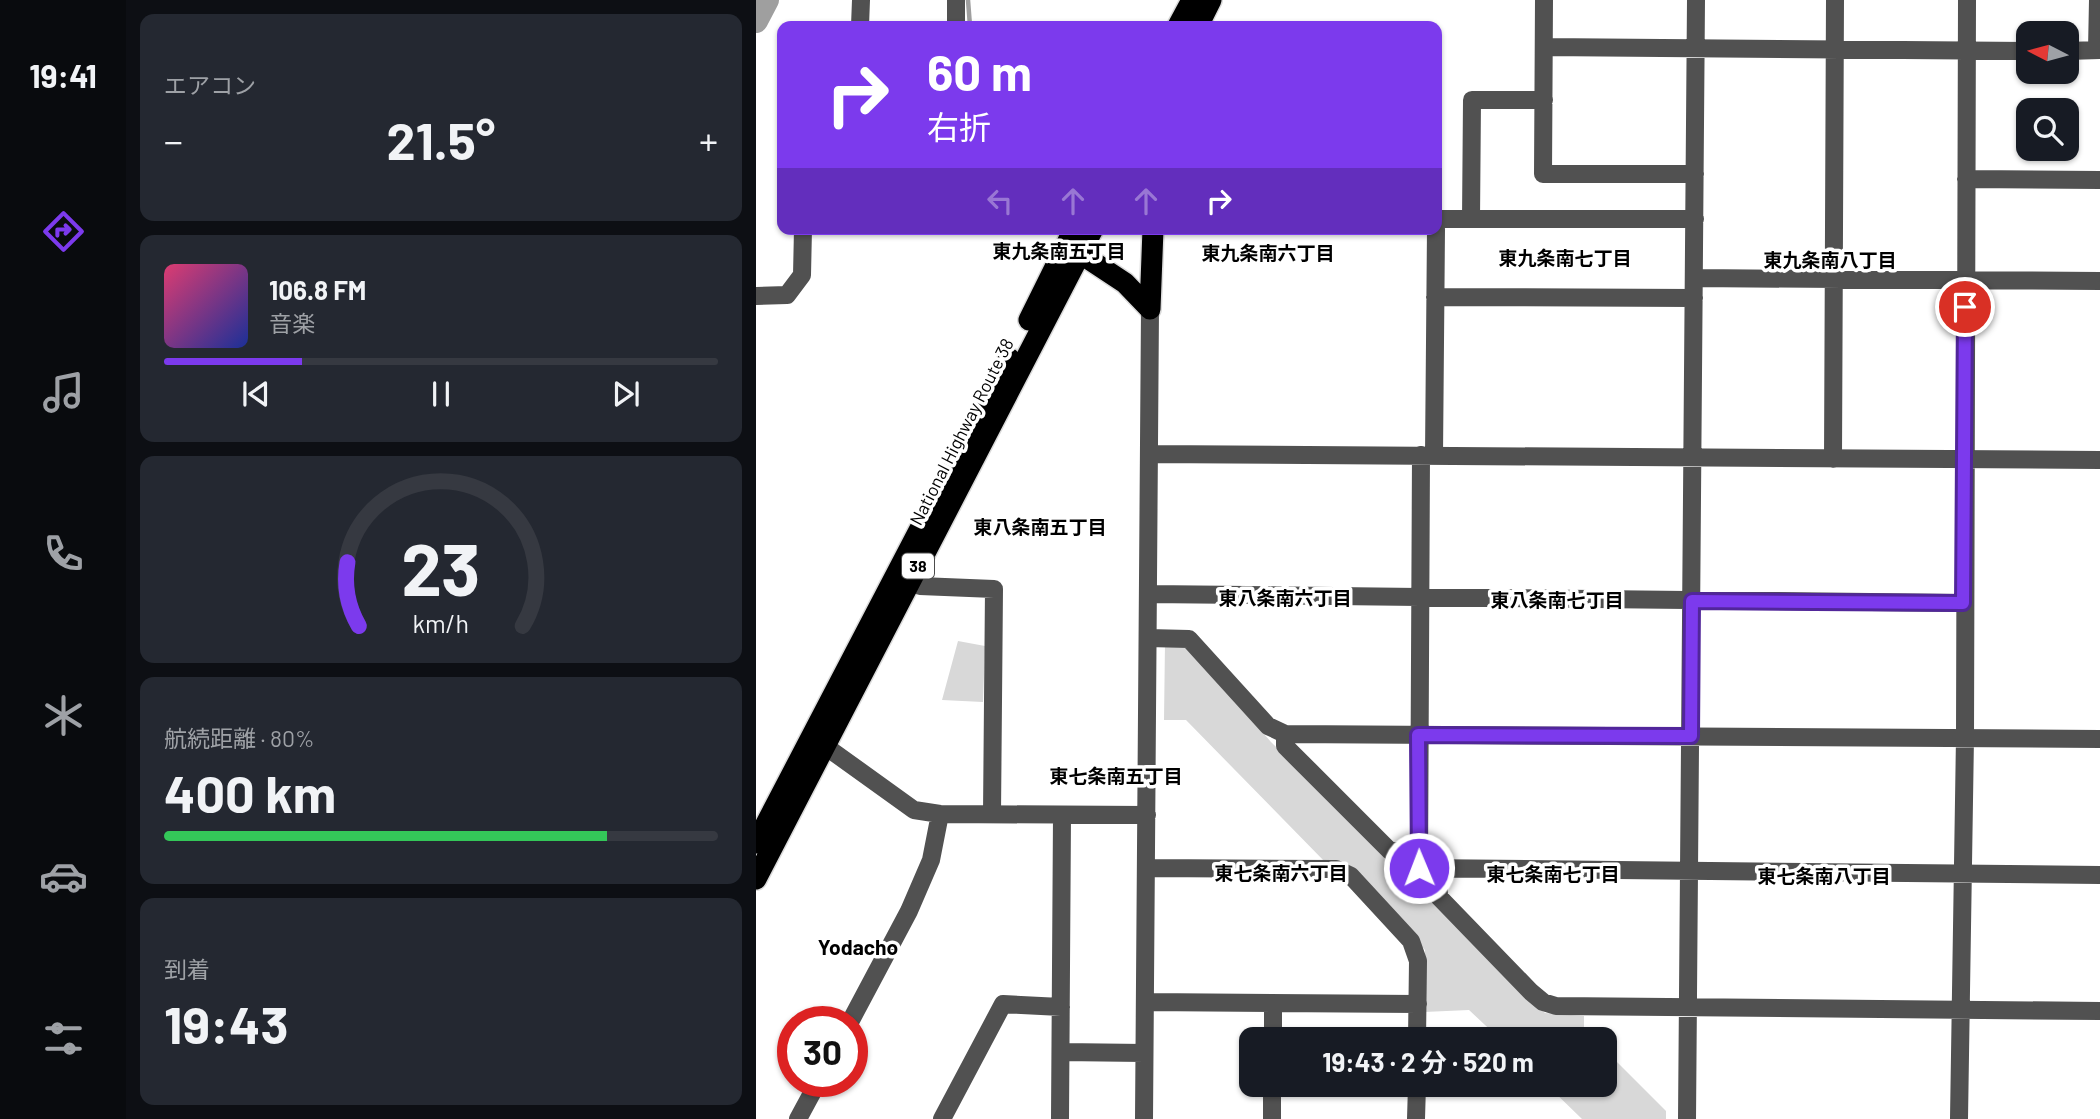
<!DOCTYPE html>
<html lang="ja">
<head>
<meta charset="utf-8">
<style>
	body { margin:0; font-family:Barlow,"Noto Sans JP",sans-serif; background:#242831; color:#f1f3f6; height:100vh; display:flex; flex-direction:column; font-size:26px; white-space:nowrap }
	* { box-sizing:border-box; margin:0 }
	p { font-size:23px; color:#9ea1a6 }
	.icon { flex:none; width:38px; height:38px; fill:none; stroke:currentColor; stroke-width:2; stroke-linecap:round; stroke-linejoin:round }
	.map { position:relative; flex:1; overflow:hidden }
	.drawer { display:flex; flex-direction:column; gap:14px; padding:14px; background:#0d0f14; width:630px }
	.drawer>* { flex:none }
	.top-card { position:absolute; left:21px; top:21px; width:665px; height:214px; border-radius:14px; box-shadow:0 2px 5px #0004; background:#7c3aed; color:#fff; overflow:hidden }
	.needle { width:46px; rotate:276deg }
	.tools { position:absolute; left:1260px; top:21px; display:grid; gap:14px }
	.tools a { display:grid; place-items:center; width:63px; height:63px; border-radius:14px; background:#171b24; box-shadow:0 2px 5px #0004; font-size:35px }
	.speed { position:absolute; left:21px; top:1006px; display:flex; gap:14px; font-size:35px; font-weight:700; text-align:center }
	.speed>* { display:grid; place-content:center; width:91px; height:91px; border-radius:50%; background:#171b24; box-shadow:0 2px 5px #0004; line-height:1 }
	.speed .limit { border:10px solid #d22; background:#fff; color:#111 }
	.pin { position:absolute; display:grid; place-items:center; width:60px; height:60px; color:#fff; margin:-30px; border:4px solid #fff; border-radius:50%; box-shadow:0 2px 7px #0007 }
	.me { position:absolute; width:77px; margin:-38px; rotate:359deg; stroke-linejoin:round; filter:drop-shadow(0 0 5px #0008) }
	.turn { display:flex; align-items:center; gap:24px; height:147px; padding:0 35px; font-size:32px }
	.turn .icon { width:91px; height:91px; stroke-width:2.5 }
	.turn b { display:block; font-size:49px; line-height:60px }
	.lanes { display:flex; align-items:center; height:66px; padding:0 35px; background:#0003; justify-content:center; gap:35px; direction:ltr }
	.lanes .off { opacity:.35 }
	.big { font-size:52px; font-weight:700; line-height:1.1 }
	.drawer .widget { flex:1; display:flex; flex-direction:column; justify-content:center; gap:10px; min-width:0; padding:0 24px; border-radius:14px; background:#242831 }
	.drawer .dial { align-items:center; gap:0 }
	.dial svg { height:182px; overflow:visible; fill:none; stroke:#363941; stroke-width:7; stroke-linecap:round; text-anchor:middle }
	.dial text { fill:#f1f3f6; stroke:none }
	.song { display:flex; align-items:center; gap:21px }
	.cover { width:84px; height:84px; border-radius:10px; background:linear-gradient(135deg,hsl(340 70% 55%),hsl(230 70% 35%)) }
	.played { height:7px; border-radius:4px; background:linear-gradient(90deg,#7c3aed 25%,#363941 25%) }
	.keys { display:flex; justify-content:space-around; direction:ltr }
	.heat { display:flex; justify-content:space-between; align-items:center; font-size:38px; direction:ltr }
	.charge { height:10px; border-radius:5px; background:linear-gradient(90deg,#34c759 80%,#363941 0) }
	.trip { position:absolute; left:483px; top:1027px; width:378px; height:70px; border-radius:14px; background:#171b24; box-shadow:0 2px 5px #0004; font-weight:700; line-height:70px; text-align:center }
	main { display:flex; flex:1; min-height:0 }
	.tab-bar { display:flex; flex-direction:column; width:126px; justify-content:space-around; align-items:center; background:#090b0e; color:#9ea1a6 }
	.tab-bar .icon { width:49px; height:49px }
	.tab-bar .on { color:#7c3aed }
	.tab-bar b { font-size:32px; color:#f1f3f6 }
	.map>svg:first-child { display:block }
</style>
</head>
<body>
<main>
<nav class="tab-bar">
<b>19:41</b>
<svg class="icon on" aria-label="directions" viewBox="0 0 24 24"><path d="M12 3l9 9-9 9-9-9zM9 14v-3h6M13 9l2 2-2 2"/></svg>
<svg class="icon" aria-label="music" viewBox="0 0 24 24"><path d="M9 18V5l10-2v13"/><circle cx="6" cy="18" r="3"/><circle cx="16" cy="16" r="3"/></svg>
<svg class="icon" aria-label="phone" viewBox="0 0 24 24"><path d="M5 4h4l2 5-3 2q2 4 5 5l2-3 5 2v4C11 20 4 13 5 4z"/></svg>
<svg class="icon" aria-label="climate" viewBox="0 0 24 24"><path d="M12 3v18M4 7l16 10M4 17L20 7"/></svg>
<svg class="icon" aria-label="car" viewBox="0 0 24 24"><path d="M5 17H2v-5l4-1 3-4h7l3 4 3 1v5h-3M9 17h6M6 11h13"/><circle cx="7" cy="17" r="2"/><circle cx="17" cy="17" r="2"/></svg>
<svg class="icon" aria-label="filters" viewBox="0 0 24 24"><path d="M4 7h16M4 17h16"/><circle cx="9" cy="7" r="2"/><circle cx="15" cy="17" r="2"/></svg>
</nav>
<section class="drawer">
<div class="widget"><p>エアコン</p>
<div class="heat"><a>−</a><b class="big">21.5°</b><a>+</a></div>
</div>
<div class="widget">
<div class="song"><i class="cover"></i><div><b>106.8 FM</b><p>音楽</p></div></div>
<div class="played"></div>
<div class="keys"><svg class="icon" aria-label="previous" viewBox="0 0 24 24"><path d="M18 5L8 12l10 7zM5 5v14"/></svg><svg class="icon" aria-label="pause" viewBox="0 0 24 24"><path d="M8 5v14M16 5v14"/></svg><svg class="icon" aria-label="next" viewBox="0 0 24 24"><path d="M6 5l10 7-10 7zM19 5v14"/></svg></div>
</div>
<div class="widget dial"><svg viewBox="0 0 100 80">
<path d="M14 69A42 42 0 1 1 86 69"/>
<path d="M14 69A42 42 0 0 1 9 41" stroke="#7c3aed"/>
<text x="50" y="56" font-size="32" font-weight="700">23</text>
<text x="50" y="72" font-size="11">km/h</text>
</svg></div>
<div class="widget"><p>航続距離 · 80%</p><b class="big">400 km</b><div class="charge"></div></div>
<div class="widget"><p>到着</p><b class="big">19:43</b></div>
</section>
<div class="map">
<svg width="1344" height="1119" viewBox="0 0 1344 1119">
	<rect width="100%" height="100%" fill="#fff"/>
	<path fill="#d8d8d8" d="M 202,641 L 229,646 L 227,702 L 186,700 Z
		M 409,643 L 431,645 L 515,742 L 789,1013 L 828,1016 L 828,1039 L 744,1039 L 713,1010 L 668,1012 L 669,950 L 591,864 L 570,863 L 430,720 L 408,720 Z
		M 849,1050 L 910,1111 L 910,1119 L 826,1119 L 791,1085 L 849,1085 Z"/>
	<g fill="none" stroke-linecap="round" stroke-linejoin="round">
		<path stroke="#9f9f9f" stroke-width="4.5" d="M 212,0 L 214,26"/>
		<path stroke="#9f9f9f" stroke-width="24" d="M 0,21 L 11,0"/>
		<g stroke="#dbdbdb" stroke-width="24">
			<path id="highway" d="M 422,26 L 436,0
				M 442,26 L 455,0
				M 313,246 L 369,283 L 394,309
				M 394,309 L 397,229
				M 273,320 L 318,229
				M 0,843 L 253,358
				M 0,879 L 337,229"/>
		</g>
		<path stroke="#515151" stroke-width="18" d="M 788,0 L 787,174 L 939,174
			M 104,26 L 105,0
			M 200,26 L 200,0
			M 788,47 L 1272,51
			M 1341,50 L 1342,0
			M 1311,51 L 1344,50
			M 1210,179 L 1344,180
			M 681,219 L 939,219
			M 715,219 L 716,100 L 788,100
			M 938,278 L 1344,281
			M 0,296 L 31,295 L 46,275 L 47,229
			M 679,297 L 938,298
			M 393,454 L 1344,460
			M 665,455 L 663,868 L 1344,875
			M 678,455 L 680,229
			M 1077,459 L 1079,0
			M 155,581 L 164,586 L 238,589 L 236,814
			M 392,594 L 1207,603
			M 392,638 L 433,639 L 512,726 L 529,734 L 1344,739
			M 529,734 L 529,746 L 634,851 L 662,851
			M 69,746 L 158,810 L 184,814 L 391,815
			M 390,868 L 580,869 L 595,876 L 655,941 L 662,961 L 661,1040
			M 682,869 L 683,897 L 775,992 L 787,1002 L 800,1006 L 1344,1011
			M 389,1002 L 662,1004
			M 94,1022 L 153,911 L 175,860 L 184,814
			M 517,1040 L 517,1003
			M 305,1052 L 388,1053
			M 42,1119 L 62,1082
			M 186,1119 L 247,1004 L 305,1007
			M 304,1119 L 306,816
			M 388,1119 L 394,309
			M 516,1119 L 516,1085
			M 660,1119 L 661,1085
			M 931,1119 L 940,0
			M 1203,1119 L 1209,737 L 1211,0"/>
		<use href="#highway" stroke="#000" stroke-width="21"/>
	</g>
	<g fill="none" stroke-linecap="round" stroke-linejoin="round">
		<g stroke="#51269a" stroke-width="18">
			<path id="route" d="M 663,868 L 662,735 L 935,736 L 936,601 L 1207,603 L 1209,307"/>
		</g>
		<use href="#route" stroke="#7c3aed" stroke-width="12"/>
	</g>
	<g text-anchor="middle" stroke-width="7" stroke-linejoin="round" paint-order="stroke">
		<rect fill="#fff" stroke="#4c4c4c" stroke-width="2" x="146" y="553.5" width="32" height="25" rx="5"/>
		<g font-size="16" font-weight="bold" fill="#000">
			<text x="162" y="572">38</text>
		</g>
		<g font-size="18" fill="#000" stroke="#fff">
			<text transform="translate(206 432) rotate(-63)" y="6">National Highway Route 38</text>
		</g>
		<g font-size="19" font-weight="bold" fill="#000" stroke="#fff">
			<text x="303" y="258">東九条南五丁目</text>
			<text x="512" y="260">東九条南六丁目</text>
			<text x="809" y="265">東九条南七丁目</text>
			<text x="1074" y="267">東九条南八丁目</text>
			<text x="284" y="534">東八条南五丁目</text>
			<text x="529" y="605">東八条南六丁目</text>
			<text x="801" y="607">東八条南七丁目</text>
			<text x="360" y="783">東七条南五丁目</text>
			<text x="525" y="880">東七条南六丁目</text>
			<text x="797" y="881">東七条南七丁目</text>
			<text x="1068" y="883">東七条南八丁目</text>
		</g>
		<g font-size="21" font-weight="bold" fill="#000" stroke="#fff">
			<text x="102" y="955">Yodacho</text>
		</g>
	</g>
</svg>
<div class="tools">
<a><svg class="needle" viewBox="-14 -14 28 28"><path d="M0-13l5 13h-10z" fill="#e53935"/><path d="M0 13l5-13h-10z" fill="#9ea1a6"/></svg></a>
<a><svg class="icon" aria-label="search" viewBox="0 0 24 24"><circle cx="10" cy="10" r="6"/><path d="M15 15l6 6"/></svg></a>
</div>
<div class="speed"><div class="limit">30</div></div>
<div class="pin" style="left:1209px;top:307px;background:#d93025"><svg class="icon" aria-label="arrive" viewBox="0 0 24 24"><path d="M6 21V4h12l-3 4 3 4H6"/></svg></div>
<svg class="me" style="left:663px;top:868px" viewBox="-20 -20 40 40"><circle r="17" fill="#7c3aed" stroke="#fff" stroke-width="3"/><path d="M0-11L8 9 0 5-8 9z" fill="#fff"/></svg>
<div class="trip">19:43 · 2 分 · 520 m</div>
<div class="top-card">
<div class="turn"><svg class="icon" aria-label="right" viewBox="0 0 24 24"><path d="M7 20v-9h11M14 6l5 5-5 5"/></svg><div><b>60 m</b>右折</div></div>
<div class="lanes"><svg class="icon off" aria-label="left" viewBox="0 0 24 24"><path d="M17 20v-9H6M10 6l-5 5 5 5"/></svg><svg class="icon off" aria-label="ahead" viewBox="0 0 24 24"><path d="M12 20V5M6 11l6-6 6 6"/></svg><svg class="icon off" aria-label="ahead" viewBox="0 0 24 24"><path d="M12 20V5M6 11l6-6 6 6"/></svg><svg class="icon" aria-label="right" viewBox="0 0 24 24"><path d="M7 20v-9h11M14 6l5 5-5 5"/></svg></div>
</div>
</div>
</main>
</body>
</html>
